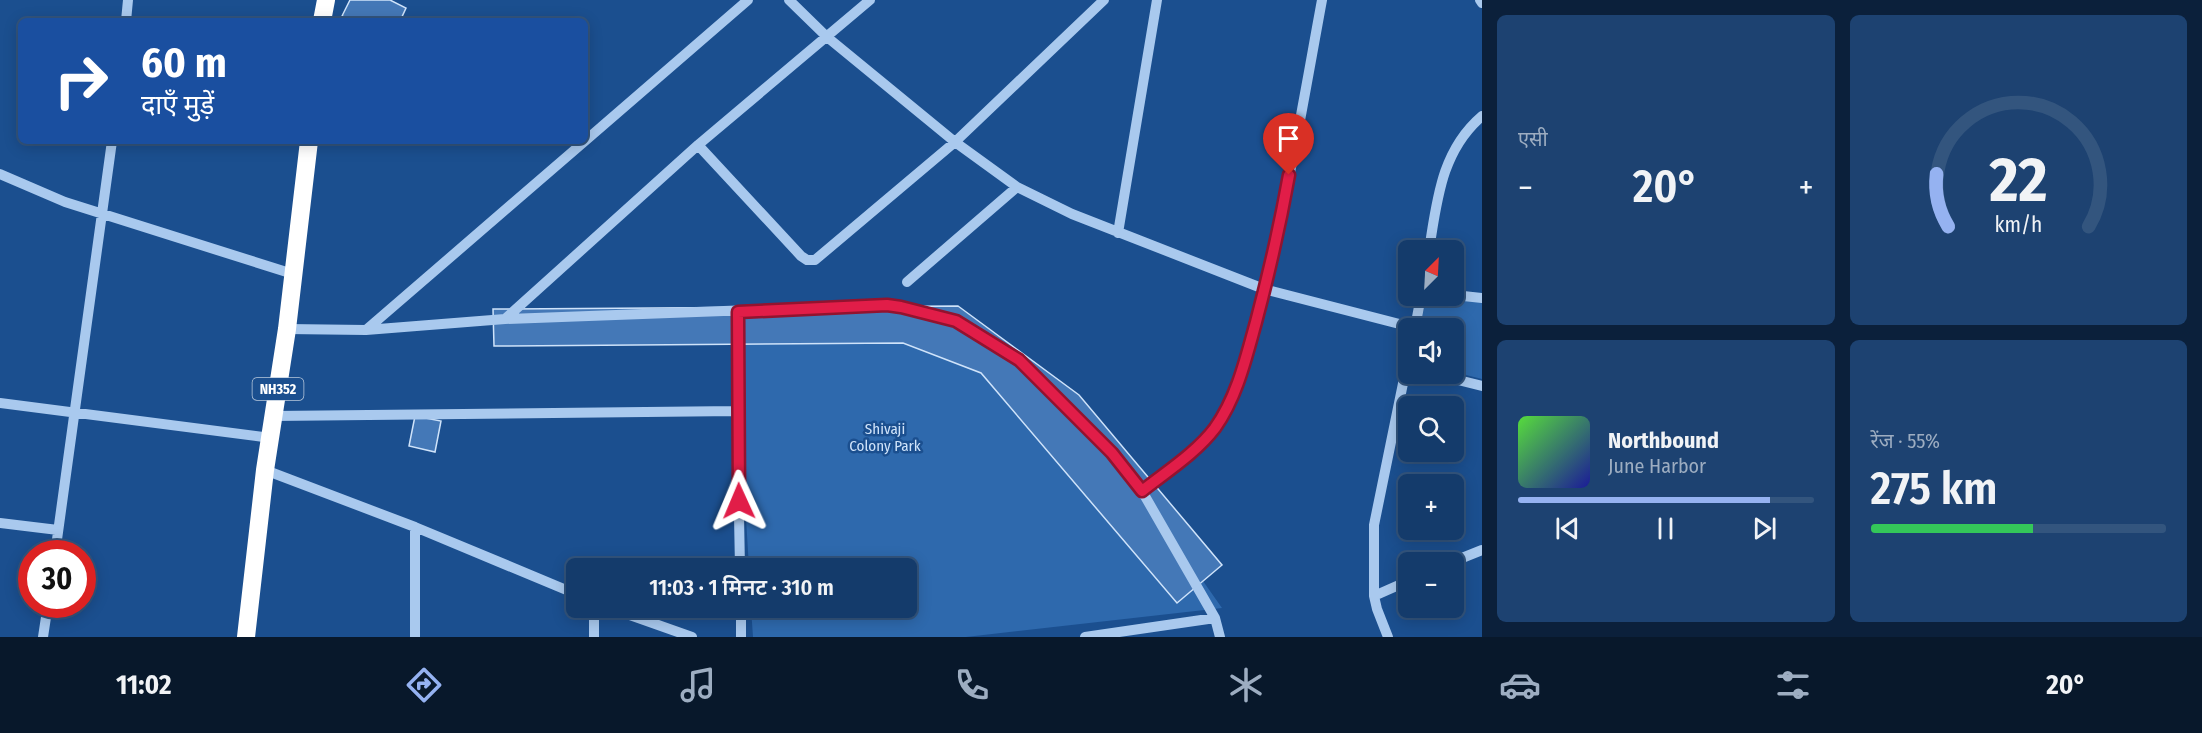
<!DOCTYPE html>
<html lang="hi">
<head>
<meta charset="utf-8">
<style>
	body { margin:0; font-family:"Fira Sans Condensed","Noto Sans Devanagari",sans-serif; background:#1d4271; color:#f1f3f6; height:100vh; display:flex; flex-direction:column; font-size:22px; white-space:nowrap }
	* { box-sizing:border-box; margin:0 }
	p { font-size:20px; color:#9dadc1 }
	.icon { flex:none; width:33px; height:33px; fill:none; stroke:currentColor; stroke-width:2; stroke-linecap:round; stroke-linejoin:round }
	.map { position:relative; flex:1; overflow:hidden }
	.sheet { display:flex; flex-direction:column; gap:15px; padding:15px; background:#0b203b; width:720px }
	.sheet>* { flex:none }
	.top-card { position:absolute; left:18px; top:18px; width:570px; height:126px; border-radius:9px; box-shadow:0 3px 15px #0003,0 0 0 2px #33557e; background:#1a4fa0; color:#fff; overflow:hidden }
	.needle { width:39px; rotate:24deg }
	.fabs { position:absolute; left:1398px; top:240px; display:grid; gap:12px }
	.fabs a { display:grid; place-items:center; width:66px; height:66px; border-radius:9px; background:#143b6b; box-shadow:0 3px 15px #0003,0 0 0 2px #33557e; font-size:30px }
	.speed { position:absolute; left:18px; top:540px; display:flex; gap:12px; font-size:30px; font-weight:700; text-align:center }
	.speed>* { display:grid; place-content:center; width:78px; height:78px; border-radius:50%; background:#143b6b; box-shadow:0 3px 15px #0003,0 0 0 2px #33557e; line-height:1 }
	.speed .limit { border:9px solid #d22; background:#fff; color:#111 }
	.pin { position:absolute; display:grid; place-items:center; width:51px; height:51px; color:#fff; margin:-62px -26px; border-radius:50% 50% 50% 0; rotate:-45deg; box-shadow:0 0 6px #0007 }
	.pin .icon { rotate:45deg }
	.me { position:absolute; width:66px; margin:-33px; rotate:359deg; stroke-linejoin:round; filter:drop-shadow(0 0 4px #0008) }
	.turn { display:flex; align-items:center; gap:21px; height:126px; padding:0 24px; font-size:27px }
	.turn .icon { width:78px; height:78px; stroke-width:2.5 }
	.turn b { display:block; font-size:42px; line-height:51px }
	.big { font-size:45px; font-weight:600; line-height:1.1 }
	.sheet .widget { flex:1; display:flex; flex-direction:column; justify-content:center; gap:9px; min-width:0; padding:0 21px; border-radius:9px; background:#1d4271 }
	.sheet .dial { align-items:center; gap:0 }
	.dial svg { height:156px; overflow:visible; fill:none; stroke:#33557e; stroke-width:7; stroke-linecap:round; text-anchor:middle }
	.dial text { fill:#f1f3f6; stroke:none }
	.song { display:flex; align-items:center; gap:18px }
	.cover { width:72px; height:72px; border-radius:9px; background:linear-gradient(135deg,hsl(110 70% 55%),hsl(240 70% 35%)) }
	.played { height:6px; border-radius:3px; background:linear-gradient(90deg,#95b2f1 85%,#33557e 85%) }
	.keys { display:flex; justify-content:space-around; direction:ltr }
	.heat { display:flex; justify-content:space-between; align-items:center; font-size:33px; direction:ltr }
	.charge { height:9px; border-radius:4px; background:linear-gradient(90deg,#34c759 55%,#33557e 0) }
	.sheet .tiles { flex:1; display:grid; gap:15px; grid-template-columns:repeat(2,1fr) }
	.trip { position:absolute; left:566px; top:558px; width:351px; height:60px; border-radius:9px; background:#143b6b; box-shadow:0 3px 15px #0003,0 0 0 2px #33557e; font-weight:600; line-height:60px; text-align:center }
	.tab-bar { display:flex; height:96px; justify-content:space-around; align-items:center; background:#08182b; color:#9dadc1 }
	.tab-bar .icon { width:42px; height:42px }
	.tab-bar .active { color:#95b2f1 }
	.tab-bar b { font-size:27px; color:#f1f3f6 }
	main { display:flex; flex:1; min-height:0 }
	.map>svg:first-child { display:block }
</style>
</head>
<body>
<main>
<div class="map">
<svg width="1482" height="637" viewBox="0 0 1482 637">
	<rect width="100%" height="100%" fill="#1b4f8f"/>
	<path fill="#2e69ad" d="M 1426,298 L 1482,302 L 1482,379 L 1454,372 L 1454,328 L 1420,328 Z
		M 901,307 L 1134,483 L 1222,608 L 966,637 L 753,637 L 751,608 L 906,608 L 906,568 L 749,568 L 739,401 L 738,312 Z"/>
	<path fill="#4478b7" stroke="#cfe3fa" stroke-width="1.5" d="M 350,0 L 390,0 L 406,8 L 400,21 L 354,21 L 342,16 Z
		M 958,306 L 1079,395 L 1222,565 L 1177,603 L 981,373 L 903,343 L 494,346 L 493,309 Z
		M 415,416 L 441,421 L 435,452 L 409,446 Z"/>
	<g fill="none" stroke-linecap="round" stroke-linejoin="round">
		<path stroke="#a9c9ee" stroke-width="10" d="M 789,0 L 827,37 L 955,142 L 1017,187 L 1072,214 L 1264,289 L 1415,328
			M 1480,0 L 1482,3
			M 126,21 L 128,0
			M 585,141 L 748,0
			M 698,145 L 801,256 L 807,260 L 815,260 L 955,142 L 1104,0
			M 0,174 L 65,202 L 293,274
			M 1118,233 L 1157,0
			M 1429,250 C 1437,201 1441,151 1482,116
			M 907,282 L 1017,187
			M 1454,295 L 1482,298
			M 738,312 L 737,411 L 740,568
			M 505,319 L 698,145 L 870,0
			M 1415,328 L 1421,296
			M 287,329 L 366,330 L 505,319 L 887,305 L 901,307 L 956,321 L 1019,360 L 1112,453 L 1142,491 L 1215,618 L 1220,637
			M 366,330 L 585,141
			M 1434,374 L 1482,386
			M 0,403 L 271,438
			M 274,416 L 737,411
			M 265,470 L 415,527 L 576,594
			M 1142,491 C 1166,472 1196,453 1215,428 C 1240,394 1249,349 1259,309 C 1286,207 1303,103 1322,0
			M 0,523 L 58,530
			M 415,527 L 415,637
			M 55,554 L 112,141
			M 1452,562 L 1482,550
			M 1374,596 L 1408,581
			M 594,608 L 594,637
			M 610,608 L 692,637
			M 741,608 L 741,637
			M 43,637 L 48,604
			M 1085,637 L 1215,618
			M 1388,637 L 1377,609 L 1374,596 L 1374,525 L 1408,359"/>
		<path stroke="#fff" stroke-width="18" d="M 322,21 L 326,0
			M 246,637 L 265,470 L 287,329 L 309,141"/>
	</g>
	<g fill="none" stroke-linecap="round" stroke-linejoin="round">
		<g stroke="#92132f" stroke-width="15">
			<path id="route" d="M 739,501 L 738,312 L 887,305 L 901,307 L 956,321 L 1019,360 L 1112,453 L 1142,491 C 1166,472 1196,453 1215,428 C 1237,397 1246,358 1256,322 C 1269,273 1280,225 1289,175"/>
		</g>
		<use href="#route" stroke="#e11d48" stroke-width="10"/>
	</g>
	<g text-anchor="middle" stroke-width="5" stroke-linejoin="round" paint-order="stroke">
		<rect fill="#1b4f8f" stroke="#bbcadd" stroke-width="1.5" x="252.5" y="378" width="51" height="22" rx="4.5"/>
		<g font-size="14" font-weight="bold" fill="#fff">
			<text x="278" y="394">NH352</text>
		</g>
		<g font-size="15" fill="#cfe3fa" stroke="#1b4f8f">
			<text x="885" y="434">Shivaji<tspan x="885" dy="17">Colony Park</tspan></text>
		</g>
	</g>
</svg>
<div class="fabs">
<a><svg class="needle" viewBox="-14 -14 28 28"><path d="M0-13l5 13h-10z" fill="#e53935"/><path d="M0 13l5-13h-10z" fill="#9dadc1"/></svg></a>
<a><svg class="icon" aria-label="sound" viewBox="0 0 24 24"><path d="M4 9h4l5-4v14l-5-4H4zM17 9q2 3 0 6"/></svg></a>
<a><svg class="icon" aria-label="search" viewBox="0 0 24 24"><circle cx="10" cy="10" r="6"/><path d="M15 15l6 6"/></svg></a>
<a>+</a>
<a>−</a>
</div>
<div class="speed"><div class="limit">30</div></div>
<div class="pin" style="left:1289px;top:175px;background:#d93025"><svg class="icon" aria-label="arrive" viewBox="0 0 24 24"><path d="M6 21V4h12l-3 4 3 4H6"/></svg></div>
<svg class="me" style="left:739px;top:501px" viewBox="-20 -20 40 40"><path d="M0-17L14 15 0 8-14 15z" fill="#e11d48" stroke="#fff" stroke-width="4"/></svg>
<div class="trip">11:03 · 1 मिनट · 310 m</div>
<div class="top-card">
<div class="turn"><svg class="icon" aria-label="right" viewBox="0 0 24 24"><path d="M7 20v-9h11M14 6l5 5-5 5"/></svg><div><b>60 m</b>दाएँ मुड़ें</div></div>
</div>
</div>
<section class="sheet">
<div class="tiles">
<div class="widget"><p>एसी</p>
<div class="heat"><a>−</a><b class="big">20°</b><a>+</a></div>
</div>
<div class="widget dial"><svg viewBox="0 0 100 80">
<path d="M14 69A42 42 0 1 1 86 69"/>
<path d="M14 69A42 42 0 0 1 8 42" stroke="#95b2f1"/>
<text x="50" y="56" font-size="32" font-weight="700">22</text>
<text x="50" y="72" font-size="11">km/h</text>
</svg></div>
<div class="widget">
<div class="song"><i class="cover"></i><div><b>Northbound</b><p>June Harbor</p></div></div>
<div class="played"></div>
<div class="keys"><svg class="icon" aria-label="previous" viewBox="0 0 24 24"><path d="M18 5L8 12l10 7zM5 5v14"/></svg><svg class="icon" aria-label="pause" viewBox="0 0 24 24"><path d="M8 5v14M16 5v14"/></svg><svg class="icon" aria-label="next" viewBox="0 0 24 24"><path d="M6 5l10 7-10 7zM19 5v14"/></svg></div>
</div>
<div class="widget"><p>रेंज · 55%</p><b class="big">275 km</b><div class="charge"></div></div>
</div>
</section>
</main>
<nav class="tab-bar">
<b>11:02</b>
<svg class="icon active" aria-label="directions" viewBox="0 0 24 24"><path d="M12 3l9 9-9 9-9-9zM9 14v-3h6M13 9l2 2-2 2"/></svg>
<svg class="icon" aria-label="music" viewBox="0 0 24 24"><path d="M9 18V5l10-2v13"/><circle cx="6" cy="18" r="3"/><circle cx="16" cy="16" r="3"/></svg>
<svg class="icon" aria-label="phone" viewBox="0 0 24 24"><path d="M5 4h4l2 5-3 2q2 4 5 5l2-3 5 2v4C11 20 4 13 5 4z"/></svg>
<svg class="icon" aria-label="climate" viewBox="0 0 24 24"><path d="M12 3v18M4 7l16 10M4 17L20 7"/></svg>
<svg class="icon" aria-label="car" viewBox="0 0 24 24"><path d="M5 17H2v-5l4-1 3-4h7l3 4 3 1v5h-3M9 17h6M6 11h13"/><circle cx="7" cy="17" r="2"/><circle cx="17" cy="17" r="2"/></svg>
<svg class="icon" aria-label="filters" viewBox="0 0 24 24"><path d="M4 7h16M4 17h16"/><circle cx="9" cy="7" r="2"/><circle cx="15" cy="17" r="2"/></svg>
<b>20°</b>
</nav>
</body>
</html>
